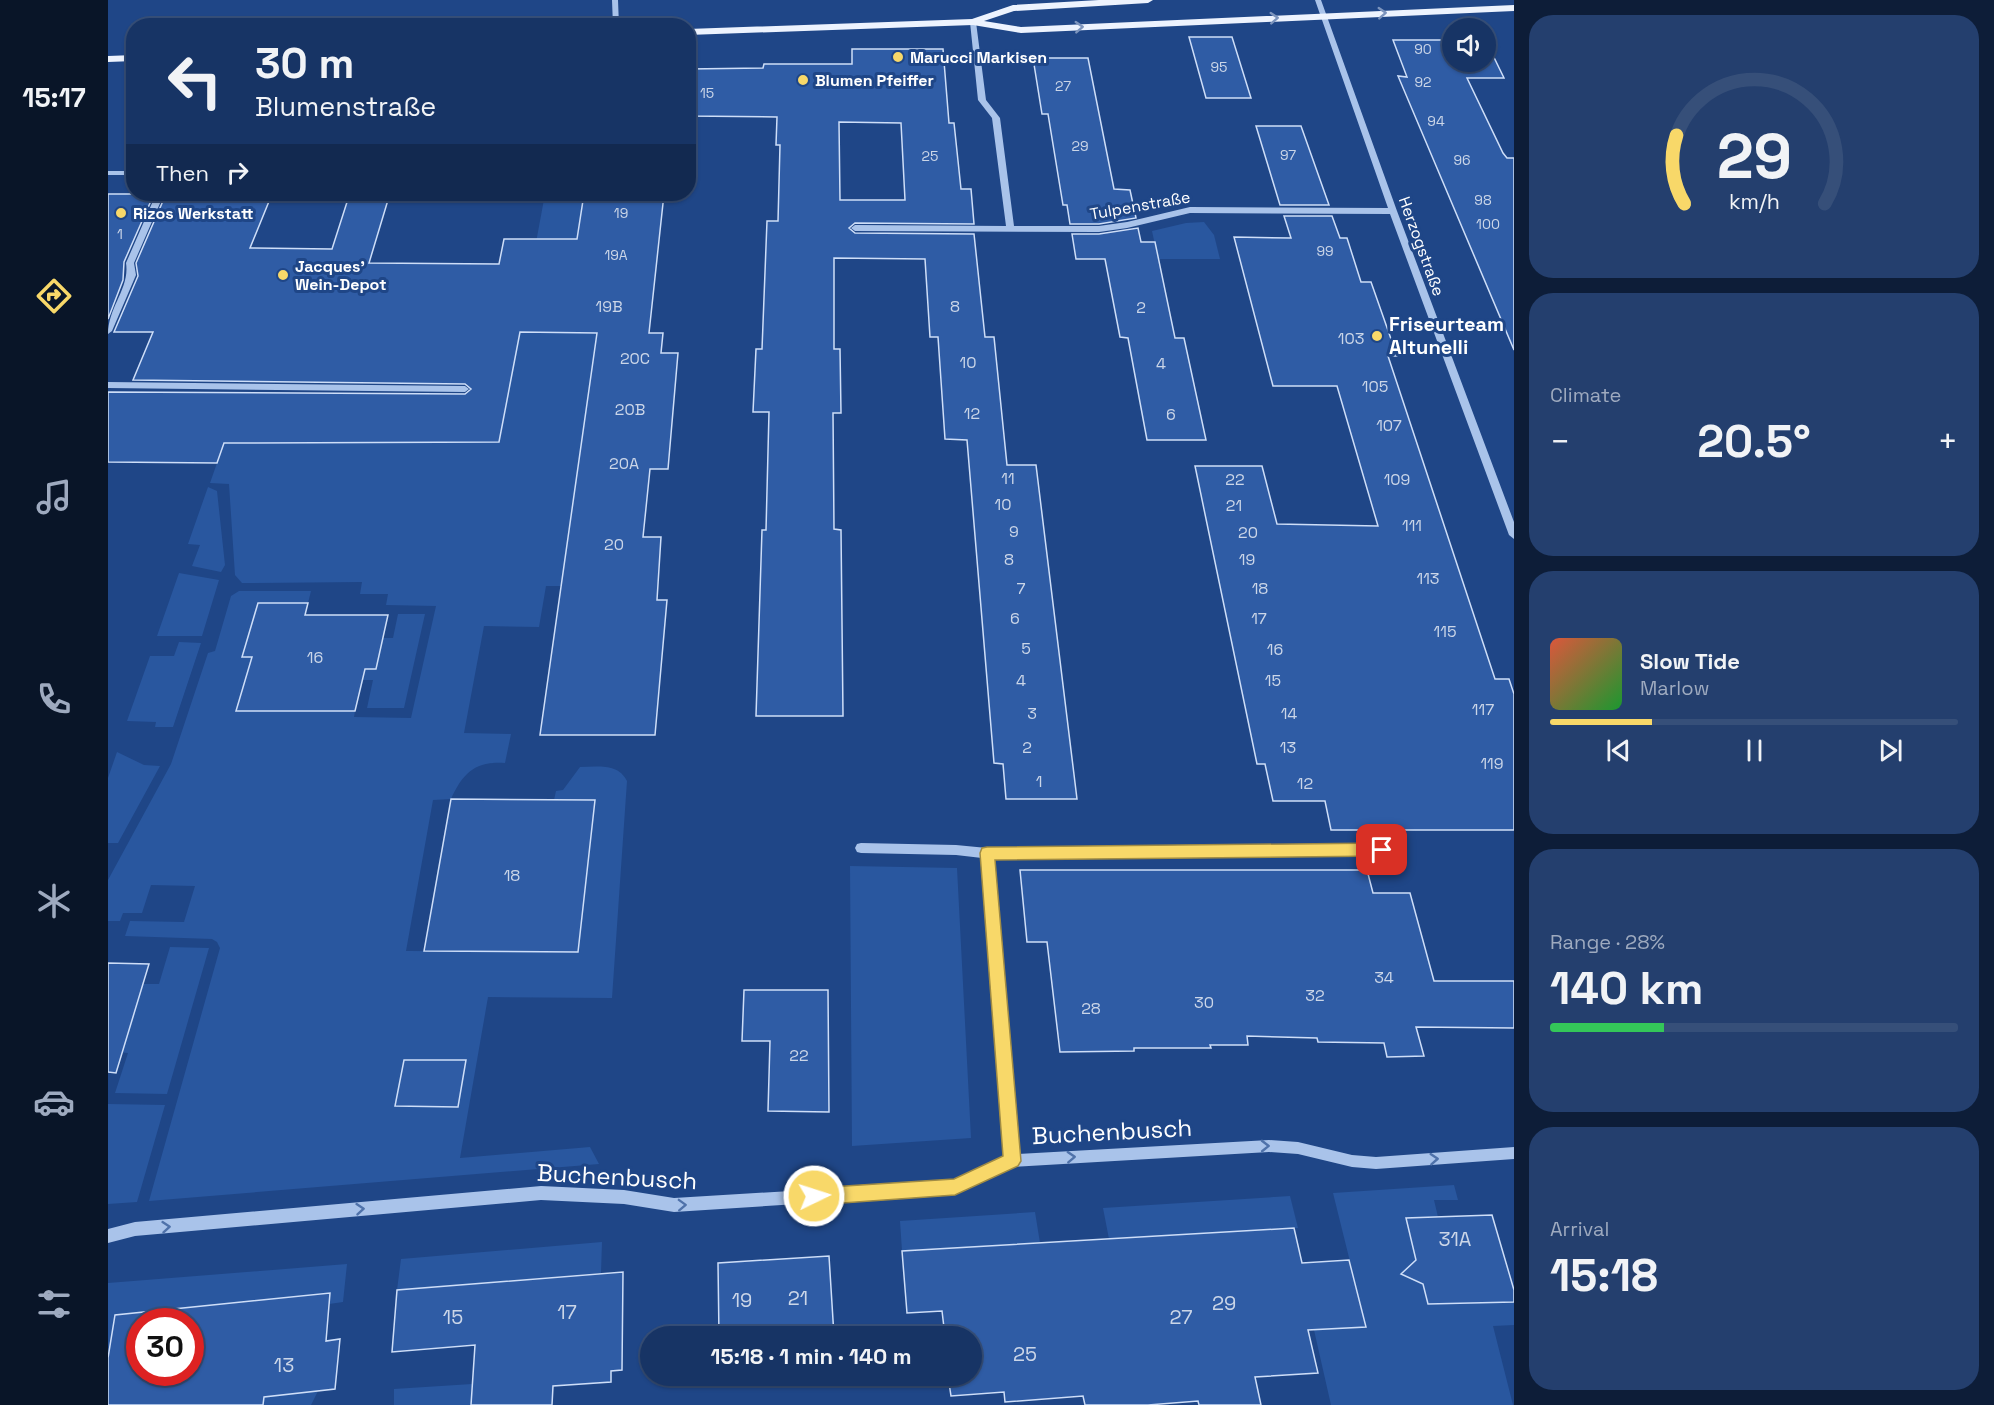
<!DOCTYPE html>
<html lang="en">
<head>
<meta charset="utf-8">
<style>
	body { margin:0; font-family:"Space Grotesk",sans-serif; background:#243f6e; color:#f1f3f6; height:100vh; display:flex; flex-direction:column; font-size:22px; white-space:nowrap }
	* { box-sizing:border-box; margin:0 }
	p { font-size:20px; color:#9eaabf }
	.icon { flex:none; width:33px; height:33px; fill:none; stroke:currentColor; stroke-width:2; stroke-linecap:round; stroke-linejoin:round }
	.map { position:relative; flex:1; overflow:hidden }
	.panel { display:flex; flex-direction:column; gap:15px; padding:15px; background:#0d1d38; width:480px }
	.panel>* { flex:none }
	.guide { position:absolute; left:18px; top:18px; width:570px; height:183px; border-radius:24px; box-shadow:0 2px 4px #0004,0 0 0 2px #364f79; background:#173465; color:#f1f3f6; overflow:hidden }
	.fabs { position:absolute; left:1334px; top:18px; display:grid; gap:12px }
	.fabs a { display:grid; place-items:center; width:54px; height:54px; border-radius:50%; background:#173465; box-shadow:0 2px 4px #0004,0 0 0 2px #364f79; font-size:30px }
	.speed { position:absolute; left:18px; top:1308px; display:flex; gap:12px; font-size:30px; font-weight:700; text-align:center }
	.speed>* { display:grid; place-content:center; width:78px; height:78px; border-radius:50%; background:#173465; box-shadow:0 2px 4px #0004,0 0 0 2px #364f79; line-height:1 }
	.speed .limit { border:9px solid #d22; background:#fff; color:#111 }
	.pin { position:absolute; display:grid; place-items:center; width:51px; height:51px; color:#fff; margin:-26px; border-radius:12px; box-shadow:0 3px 9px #0006 }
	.me { position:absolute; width:66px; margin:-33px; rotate:86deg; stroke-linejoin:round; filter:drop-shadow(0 0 4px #0008) }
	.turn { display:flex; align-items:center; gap:21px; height:126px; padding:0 30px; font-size:27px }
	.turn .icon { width:78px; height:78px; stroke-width:2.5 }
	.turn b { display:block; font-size:42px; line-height:51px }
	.then { display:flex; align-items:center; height:57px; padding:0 30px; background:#0003; gap:12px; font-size:22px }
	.big { font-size:45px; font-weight:600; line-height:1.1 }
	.panel .card { flex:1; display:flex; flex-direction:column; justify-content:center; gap:9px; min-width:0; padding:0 21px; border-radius:24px; background:#243f6e }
	.panel .dial { align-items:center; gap:0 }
	.dial svg { height:156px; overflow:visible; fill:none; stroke:#364f79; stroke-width:7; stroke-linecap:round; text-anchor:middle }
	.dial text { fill:#f1f3f6; stroke:none }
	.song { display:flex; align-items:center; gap:18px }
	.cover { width:72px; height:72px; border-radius:9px; background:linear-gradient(135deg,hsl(10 70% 55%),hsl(130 70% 35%)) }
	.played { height:6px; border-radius:3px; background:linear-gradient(90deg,#f8d869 25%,#364f79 25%) }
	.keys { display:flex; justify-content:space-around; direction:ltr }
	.heat { display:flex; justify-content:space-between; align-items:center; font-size:33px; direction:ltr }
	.charge { height:9px; border-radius:4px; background:linear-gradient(90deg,#34c759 28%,#364f79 0) }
	.trip { position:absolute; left:532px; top:1326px; width:342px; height:60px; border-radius:30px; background:#173465; box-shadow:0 2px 4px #0004,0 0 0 2px #364f79; font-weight:600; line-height:60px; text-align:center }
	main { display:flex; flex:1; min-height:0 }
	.dock { display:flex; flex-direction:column; width:108px; justify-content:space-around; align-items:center; background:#091528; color:#9eaabf }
	.dock .icon { width:42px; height:42px }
	.dock .on { color:#f8d869 }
	.dock b { font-size:27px; color:#f1f3f6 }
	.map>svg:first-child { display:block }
</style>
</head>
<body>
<main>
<nav class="dock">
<b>15:17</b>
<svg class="icon on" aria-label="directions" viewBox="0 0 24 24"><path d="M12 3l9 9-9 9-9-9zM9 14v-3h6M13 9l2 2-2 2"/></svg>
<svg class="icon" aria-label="music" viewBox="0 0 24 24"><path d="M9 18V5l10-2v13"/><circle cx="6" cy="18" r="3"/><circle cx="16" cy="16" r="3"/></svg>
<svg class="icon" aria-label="phone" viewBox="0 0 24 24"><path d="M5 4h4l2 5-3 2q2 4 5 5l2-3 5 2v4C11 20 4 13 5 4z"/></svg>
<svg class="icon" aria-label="climate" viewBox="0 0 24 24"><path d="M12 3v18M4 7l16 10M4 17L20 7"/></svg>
<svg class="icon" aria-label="car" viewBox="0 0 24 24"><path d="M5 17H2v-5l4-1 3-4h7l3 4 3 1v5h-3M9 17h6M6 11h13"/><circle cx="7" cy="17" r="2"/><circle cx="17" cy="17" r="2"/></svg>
<svg class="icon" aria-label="filters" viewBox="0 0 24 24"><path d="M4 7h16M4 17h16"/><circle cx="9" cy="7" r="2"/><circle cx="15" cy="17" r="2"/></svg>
</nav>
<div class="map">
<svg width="1406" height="1405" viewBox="0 0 1406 1405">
	<rect width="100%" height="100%" fill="#1f4687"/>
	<path fill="#29579f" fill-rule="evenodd" d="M 437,194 L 476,194 L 454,332 L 489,333 L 454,586 L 438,586 L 431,627 L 376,626 L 356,733 L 403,734 L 397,763 C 367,761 355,773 343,799 L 325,800 L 298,951 L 470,952 L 487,800 L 446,800 L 448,791 L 455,790 L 472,767 C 489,767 510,763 519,781 L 504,998 L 380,997 L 352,1158 L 482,1147 L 491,1164 L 41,1201 L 112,948 L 109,942 L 104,939 L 17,936 L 22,921 L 76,922 L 87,886 L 43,885 L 34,913 L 15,913 L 12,921 L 0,921 L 0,880 L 63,764 L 100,653 L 107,651 L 123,596 L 131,591 L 203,591 L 200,603 L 150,603 L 134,657 L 144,657 L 128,711 L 247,711 L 246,717 L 303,718 L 328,606 L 278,605 L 280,594 L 252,594 L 254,582 L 134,583 L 127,575 L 121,484 L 102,483 L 116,443 L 391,442 Z
		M 1096,222 L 1106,235 L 1112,259 L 1050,259 L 1044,231 L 1078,223 Z
		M 100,487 L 109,491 L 117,565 L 113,572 L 84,566 L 92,545 L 80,544 Z
		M 71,573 L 111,580 L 94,636 L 49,636 Z
		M 290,614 L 317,614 L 296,708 L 259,708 L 265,680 L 254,680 L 257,669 L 275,638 L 285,638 Z
		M 71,642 L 93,643 L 65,727 L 47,727 L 48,722 L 19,721 L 42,656 L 66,656 Z
		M 9,752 L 36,765 L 52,766 L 10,843 L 0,843 L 0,778 Z
		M 742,866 L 849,868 L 863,1138 L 744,1146 Z
		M 62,947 L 101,948 L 59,1094 L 7,1093 L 20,1053 L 8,1052 L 18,1037 L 35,984 L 51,984 Z
		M 0,1104 L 57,1105 L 29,1202 L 0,1204 Z
		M 1346,1185 L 1350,1200 L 1326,1200 L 1330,1217 L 1298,1218 L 1308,1260 L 1304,1279 L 1315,1284 L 1320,1304 L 1406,1302 L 1406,1325 L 1385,1326 L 1405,1405 L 1223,1405 L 1206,1330 L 1258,1326 L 1225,1193 Z
		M 1182,1196 L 1190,1228 L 1001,1239 L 995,1208 Z
		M 927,1212 L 932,1243 L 794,1251 L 792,1221 Z
		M 494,1242 L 493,1273 L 289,1290 L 293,1259 Z
		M 239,1264 L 235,1302 L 221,1304 L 218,1340 L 232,1339 L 227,1389 L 210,1391 L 203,1405 L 0,1405 L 0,1283 ZM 32,1322 L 82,1322 L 82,1372 L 32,1372 Z
		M 364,1384 L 363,1405 L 286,1405 L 286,1389 Z"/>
	<path fill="#2f5ca5" stroke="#cedef8" stroke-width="1.5" fill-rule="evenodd" d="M 1081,37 L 1124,37 L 1143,98 L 1098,98 Z
		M 1285,40 L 1344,40 L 1344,62 L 1377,62 L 1378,41 L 1396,78 L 1359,78 L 1395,153 L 1399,158 L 1406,158 L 1406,350 L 1290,76 L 1299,77 Z
		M 744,49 L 835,49 L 841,123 L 846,123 L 853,189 L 863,189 L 866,224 L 747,223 L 741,228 L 747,233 L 866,234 L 877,337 L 886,337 L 899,465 L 928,465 L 969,799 L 898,799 L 895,764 L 886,763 L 859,440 L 837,439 L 830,337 L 822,337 L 817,259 L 726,258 L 726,349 L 732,349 L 733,413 L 725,413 L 726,529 L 733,530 L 735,716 L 648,716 L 654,530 L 658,530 L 661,412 L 645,412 L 648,349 L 654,349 L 659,221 L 670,221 L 672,145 L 668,145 L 669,117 L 580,116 L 580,69 L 655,68 L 656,64 L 744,64 ZM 731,122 L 793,123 L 797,200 L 732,200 Z
		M 925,58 L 980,58 L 1006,189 L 1022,190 L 1028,218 L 991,224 L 962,224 L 959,205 L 955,205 L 940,114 L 934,114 Z
		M 1148,126 L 1193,126 L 1221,205 L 1172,205 Z
		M 0,194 L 46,194 L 16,262 L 15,280 L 0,319 Z
		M 58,194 L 164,194 L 142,248 L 224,249 L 240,199 L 280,200 L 261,263 L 391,264 L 396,239 L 469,239 L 476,194 L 556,194 L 541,333 L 555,333 L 553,353 L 570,353 L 560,469 L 542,469 L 535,537 L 553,537 L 549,600 L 559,600 L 547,735 L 432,735 L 489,333 L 412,332 L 391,442 L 116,443 L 109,463 L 0,462 L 0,392 L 357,394 L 363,389 L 357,384 L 25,380 L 45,332 L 6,332 L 30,276 L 28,263 Z
		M 1176,216 L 1224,216 L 1232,238 L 1239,238 L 1253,282 L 1263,282 L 1289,356 L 1280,356 L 1387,679 L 1401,679 L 1406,694 L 1406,830 L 1223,830 L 1217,801 L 1165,801 L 1157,764 L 1149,764 L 1087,466 L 1154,466 L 1169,524 L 1270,526 L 1229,386 L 1165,386 L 1126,237 L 1183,238 Z
		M 1030,228 L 1033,242 L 1047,242 L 1067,338 L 1076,338 L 1098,440 L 1039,440 L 1020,338 L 1012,337 L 997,259 L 968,259 L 964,234 L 991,234 Z
		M 150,603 L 200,603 L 197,615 L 280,615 L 268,669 L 257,669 L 247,711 L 128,711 L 144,657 L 134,657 Z
		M 343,799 L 487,800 L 470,952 L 316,951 Z
		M 912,870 L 1259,870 L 1265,893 L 1302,893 L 1326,981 L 1406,981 L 1406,1028 L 1308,1027 L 1316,1056 L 1279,1057 L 1276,1043 L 1210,1042 L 1209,1038 L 1139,1036 L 1140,1045 L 1102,1045 L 1103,1048 L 1026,1048 L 1026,1051 L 952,1052 L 939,942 L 919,942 Z
		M 0,963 L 41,964 L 8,1073 L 0,1072 Z
		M 636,990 L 720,990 L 721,1112 L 660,1111 L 662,1041 L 634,1041 Z
		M 296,1060 L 358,1060 L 350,1107 L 287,1106 Z
		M 1384,1215 L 1406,1290 L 1406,1302 L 1320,1304 L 1315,1284 L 1293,1274 L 1308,1260 L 1298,1218 Z
		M 1186,1228 L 1194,1263 L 1241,1260 L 1258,1327 L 1200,1330 L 1210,1373 L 1147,1377 L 1153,1405 L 1091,1405 L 1090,1401 L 1040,1405 L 977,1405 L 975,1396 L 897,1402 L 896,1392 L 843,1396 L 840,1376 L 864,1376 L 864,1336 L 837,1336 L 834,1311 L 799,1313 L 794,1251 Z
		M 721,1256 L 726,1336 L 611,1336 L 610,1263 Z
		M 515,1272 L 514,1370 L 503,1371 L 503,1382 L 445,1386 L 444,1405 L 363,1405 L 367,1345 L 284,1352 L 289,1290 Z
		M 222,1293 L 218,1341 L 232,1339 L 227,1389 L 156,1397 L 155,1405 L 0,1405 L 0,1358 L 7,1315 ZM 32,1322 L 82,1322 L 82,1372 L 32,1372 Z"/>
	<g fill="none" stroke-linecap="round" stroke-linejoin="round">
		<path fill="#a9c3ea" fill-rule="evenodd" d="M 504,0 L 510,0 L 511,26 L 505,26 Z
			M 1207,0 L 1213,0 L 1289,211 L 1406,522 L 1406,539 L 1401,535 L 1282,214 L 1082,213 L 1019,228 L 991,232 L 747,231 L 743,228 L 747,225 L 898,226 L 884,118 L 870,100 L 862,22 L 865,20 L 868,22 L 878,100 L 892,118 L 906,226 L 991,226 L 1019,222 L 1082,207 L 1280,208 Z
			M 0,171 L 26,171 L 26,175 L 0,175 Z
			M 48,194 L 56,194 L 26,263 L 28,275 L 4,331 L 0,334 C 0,307 22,288 18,263 Z
			M 0,382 L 357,386 L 361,389 L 357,392 L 0,388 Z
			M 753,843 L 848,845 L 879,848 L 1274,845 L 1278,846 L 1280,850 L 1278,854 L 1274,855 L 885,858 L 910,1154 L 1161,1140 L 1190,1142 L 1244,1155 L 1268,1157 L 1406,1147 L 1406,1159 L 1268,1169 L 1244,1167 L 1190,1154 L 1161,1152 L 904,1167 L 847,1194 L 566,1212 L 516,1204 L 433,1200 L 27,1236 L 0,1243 L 0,1229 L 27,1222 L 433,1186 L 516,1190 L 566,1198 L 847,1181 L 897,1157 L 874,858 L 848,855 L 753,853 L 749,852 L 747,848 L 749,844 Z"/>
		<path fill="#edf3fe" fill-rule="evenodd" d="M 991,0 L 1045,0 L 1040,3 L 906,11 L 876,21 L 913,27 L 1406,5 L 1406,11 L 913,33 L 865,25 L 580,35 L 580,29 L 864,19 L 905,5 Z
			M 26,55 L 26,61 L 0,62 L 0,56 Z"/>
	</g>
	<defs><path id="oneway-chevron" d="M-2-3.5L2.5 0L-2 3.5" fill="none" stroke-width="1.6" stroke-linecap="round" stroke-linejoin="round" transform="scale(1.5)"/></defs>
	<g stroke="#7c94bd">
		<use href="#oneway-chevron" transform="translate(1274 13) rotate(-3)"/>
		<use href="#oneway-chevron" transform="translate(1166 18) rotate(-3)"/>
		<use href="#oneway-chevron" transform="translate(971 27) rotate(-3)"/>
	</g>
	<g stroke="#4f72aa">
		<use href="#oneway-chevron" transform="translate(1157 1146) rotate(-1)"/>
		<use href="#oneway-chevron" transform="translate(963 1157) rotate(-3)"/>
		<use href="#oneway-chevron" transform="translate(1326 1159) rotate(-4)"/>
		<use href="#oneway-chevron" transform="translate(574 1205) rotate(-2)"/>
		<use href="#oneway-chevron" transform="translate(252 1209) rotate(-5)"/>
		<use href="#oneway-chevron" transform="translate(58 1227) rotate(-5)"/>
	</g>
	<path fill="#f8d869" stroke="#a18c44" stroke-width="1.5" d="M 1274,843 L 1280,845 L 1282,850 L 1280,854 L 1274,856 L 887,860 L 913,1161 L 910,1166 L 847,1195 L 706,1205 L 700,1202 L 698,1196 L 700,1190 L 706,1188 L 846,1179 L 895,1156 L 872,853 L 874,848 L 879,847 Z"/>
	<g fill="#f8d869" stroke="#1f4687" stroke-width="2">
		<circle cx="790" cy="57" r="6"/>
		<circle cx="695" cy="80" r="6"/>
		<circle cx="13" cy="213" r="6"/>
		<circle cx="175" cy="275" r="6"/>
		<circle cx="1269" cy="336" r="6"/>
	</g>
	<g text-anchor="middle" stroke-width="6" stroke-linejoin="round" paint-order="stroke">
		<g font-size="14" fill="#cbd6e8">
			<text x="1315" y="54">90</text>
			<text x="1111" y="72">95</text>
			<text x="1315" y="87">92</text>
			<text x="955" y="91">27</text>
			<text x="599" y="98">15</text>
			<text x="1328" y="126">94</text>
			<text x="972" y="151">29</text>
			<text x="1180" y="160">97</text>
			<text x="822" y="161">25</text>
			<text x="1354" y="165">96</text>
			<text x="1375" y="205">98</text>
			<text x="513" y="218">19</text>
			<text x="1380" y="229">100</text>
			<text x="12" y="239">1</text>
			<text x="1217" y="256">99</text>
			<text x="508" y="260">19A</text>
		</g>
		<g font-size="16" font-weight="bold" fill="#fff" stroke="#1f4687" text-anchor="start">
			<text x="802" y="63">Marucci Markisen</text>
			<text x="707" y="86">Blumen Pfeiffer</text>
			<text x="25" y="219">Rizos Werkstatt</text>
			<text x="187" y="272">Jacques'<tspan x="187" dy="18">Wein-Depot</tspan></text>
		</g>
		<g font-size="16" fill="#fff" stroke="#1f4687">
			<text transform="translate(1032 205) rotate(-10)" y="6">Tulpenstraße</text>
			<text transform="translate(1314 246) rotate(70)" y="6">Herzogstraße</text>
		</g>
		<g font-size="16" fill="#cbd6e8">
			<text x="501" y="312">19B</text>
			<text x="847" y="312">8</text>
			<text x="1033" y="313">2</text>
			<text x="1243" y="344">103</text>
			<text x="527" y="364">20C</text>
			<text x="860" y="368">10</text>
			<text x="1053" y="369">4</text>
			<text x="1267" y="392">105</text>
			<text x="522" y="415">20B</text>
			<text x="864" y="419">12</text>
			<text x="1063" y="420">6</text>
			<text x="1281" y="431">107</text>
			<text x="516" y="469">20A</text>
			<text x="900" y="484">11</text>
			<text x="1127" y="485">22</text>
			<text x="1289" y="485">109</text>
			<text x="895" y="510">10</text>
			<text x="1126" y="511">21</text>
			<text x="1304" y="531">111</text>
			<text x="906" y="537">9</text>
			<text x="1140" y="538">20</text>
			<text x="506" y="550">20</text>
			<text x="901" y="565">8</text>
			<text x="1139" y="565">19</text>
			<text x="1320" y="584">113</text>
			<text x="913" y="594">7</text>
			<text x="1152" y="594">18</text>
			<text x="907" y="624">6</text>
			<text x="1151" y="624">17</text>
			<text x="1337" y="637">115</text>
			<text x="918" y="654">5</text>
			<text x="1167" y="655">16</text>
			<text x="207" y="663">16</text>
			<text x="913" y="686">4</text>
			<text x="1165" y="686">15</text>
			<text x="1375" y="715">117</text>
			<text x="924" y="719">3</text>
			<text x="1181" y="719">14</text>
			<text x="919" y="753">2</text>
			<text x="1180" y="753">13</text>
			<text x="1384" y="769">119</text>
			<text x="931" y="787">1</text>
			<text x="1197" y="789">12</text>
			<text x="404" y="881">18</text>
			<text x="1276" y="983">34</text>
			<text x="1207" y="1001">32</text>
			<text x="1096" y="1008">30</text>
			<text x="983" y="1014">28</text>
			<text x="691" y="1061">22</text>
		</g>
		<g font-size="20" font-weight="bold" fill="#fff" stroke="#1f4687" text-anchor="start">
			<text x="1281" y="331">Friseurteam<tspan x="1281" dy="23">Altunelli</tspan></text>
		</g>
		<g font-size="20" fill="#cbd6e8">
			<text x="1347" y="1246">31A</text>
			<text x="690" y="1305">21</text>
			<text x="634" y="1307">19</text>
			<text x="1116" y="1310">29</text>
			<text x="459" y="1319">17</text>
			<text x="345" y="1324">15</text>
			<text x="1073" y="1324">27</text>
			<text x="917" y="1361">25</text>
			<text x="176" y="1372">13</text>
		</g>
		<g font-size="24" fill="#fff" stroke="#1f4687">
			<text transform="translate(1004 1132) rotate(-3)" y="8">Buchenbusch</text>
			<text transform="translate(509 1177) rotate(3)" y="8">Buchenbusch</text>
		</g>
	</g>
</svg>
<div class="fabs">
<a><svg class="icon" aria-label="sound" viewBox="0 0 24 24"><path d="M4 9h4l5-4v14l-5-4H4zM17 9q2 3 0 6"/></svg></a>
</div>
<div class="speed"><div class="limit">30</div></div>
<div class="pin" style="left:1274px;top:850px;background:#d93025"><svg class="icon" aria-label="arrive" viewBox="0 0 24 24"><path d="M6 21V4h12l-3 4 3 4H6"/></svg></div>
<svg class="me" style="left:706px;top:1196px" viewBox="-20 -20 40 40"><circle r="17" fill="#f8d869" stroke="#fff" stroke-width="3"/><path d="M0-11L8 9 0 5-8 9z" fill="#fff"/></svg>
<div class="trip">15:18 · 1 min · 140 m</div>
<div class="guide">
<div class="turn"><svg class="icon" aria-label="left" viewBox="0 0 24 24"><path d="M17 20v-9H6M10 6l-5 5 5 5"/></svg><div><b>30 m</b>Blumenstraße</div></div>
<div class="then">Then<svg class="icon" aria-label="right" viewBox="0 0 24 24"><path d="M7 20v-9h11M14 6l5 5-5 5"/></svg></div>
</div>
</div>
<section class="panel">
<div class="card dial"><svg viewBox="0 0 100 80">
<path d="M14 69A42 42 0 1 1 86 69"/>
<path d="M14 69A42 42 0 0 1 10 34" stroke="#f8d869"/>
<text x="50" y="56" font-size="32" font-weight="700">29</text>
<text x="50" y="72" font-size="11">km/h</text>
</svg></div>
<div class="card"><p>Climate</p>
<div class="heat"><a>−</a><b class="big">20.5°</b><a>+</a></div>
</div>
<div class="card">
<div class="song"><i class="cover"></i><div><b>Slow Tide</b><p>Marlow</p></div></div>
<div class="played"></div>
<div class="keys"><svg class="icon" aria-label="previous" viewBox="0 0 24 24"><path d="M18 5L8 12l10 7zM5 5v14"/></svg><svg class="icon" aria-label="pause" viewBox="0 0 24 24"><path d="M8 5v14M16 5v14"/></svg><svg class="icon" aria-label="next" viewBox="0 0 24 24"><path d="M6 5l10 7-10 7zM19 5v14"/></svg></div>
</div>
<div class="card"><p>Range · 28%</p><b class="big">140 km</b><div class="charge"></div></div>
<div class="card"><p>Arrival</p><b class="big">15:18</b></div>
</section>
</main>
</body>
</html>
